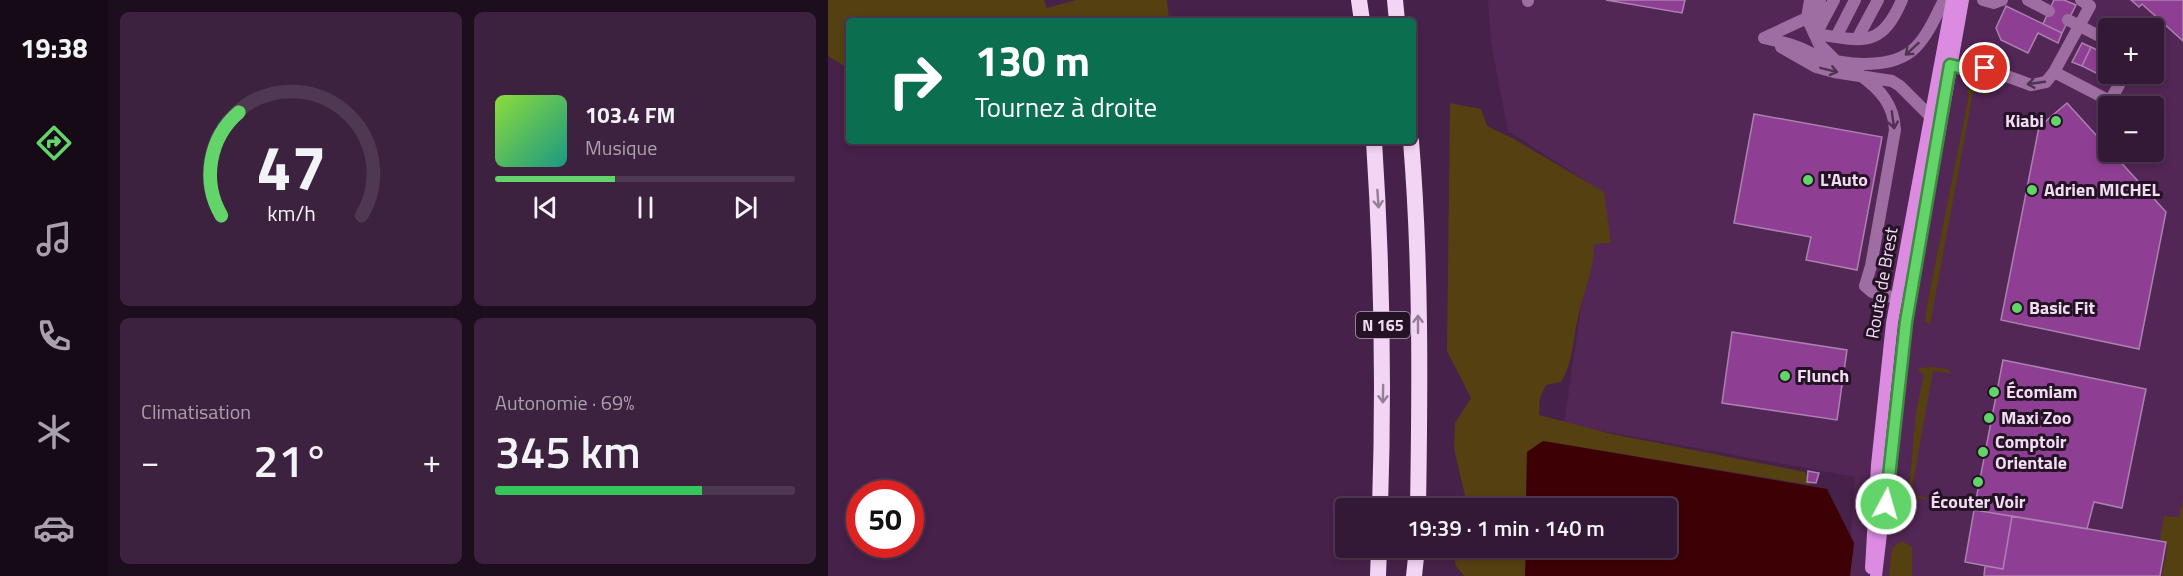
<!DOCTYPE html>
<html lang="fr">
<head>
<meta charset="utf-8">
<style>
	body { margin:0; font-family:"Titillium Web",sans-serif; background:#3c223f; color:#f1f3f6; height:100vh; display:flex; flex-direction:column; font-size:22px; white-space:nowrap }
	* { box-sizing:border-box; margin:0 }
	p { font-size:20px; color:#a9a0ad }
	.icon { flex:none; width:33px; height:33px; fill:none; stroke:currentColor; stroke-width:2; stroke-linecap:round; stroke-linejoin:round }
	.map { position:relative; flex:1; overflow:hidden }
	.details { display:flex; flex-direction:column; gap:12px; padding:12px; background:#1d0e1e; width:720px }
	.details>* { flex:none }
	.banner { position:absolute; left:18px; top:18px; width:570px; height:126px; border-radius:6px; box-shadow:0 3px 9px #0003,0 0 0 2px #4e3852; background:#0b6e4f; color:#fff; overflow:hidden }
	.tools { position:absolute; left:1270px; top:18px; display:grid; gap:12px }
	.tools a { display:grid; place-items:center; width:66px; height:66px; border-radius:6px; background:#341937; box-shadow:0 3px 9px #0003,0 0 0 2px #4e3852; font-size:30px }
	.speed { position:absolute; left:18px; top:480px; display:flex; gap:12px; font-size:30px; font-weight:700; text-align:center }
	.speed>* { display:grid; place-content:center; width:78px; height:78px; border-radius:50%; background:#341937; box-shadow:0 3px 9px #0003,0 0 0 2px #4e3852; line-height:1 }
	.speed .limit { border:9px solid #d22; background:#fff; color:#111 }
	.pin { position:absolute; display:grid; place-items:center; width:51px; height:51px; color:#fff; margin:-26px; border:3px solid #fff; border-radius:50%; box-shadow:0 2px 6px #0007 }
	.me { position:absolute; width:66px; margin:-33px; rotate:6deg; stroke-linejoin:round; filter:drop-shadow(0 0 4px #0008) }
	.turn { display:flex; align-items:center; gap:21px; height:126px; padding:0 30px; font-size:27px }
	.turn .icon { width:78px; height:78px; stroke-width:2.5 }
	.turn b { display:block; font-size:42px; line-height:51px }
	.big { font-size:45px; font-weight:600; line-height:1.1 }
	.details .card { flex:1; display:flex; flex-direction:column; justify-content:center; gap:9px; min-width:0; padding:0 21px; border-radius:9px; background:#3c223f }
	.details .dial { align-items:center; gap:0 }
	.dial svg { height:156px; overflow:visible; fill:none; stroke:#4e3852; stroke-width:7; stroke-linecap:round; text-anchor:middle }
	.dial text { fill:#f1f3f6; stroke:none }
	.song { display:flex; align-items:center; gap:18px }
	.cover { width:72px; height:72px; border-radius:9px; background:linear-gradient(135deg,hsl(90 70% 55%),hsl(170 70% 35%)) }
	.played { height:6px; border-radius:3px; background:linear-gradient(90deg,#62d469 40%,#4e3852 40%) }
	.keys { display:flex; justify-content:space-around; direction:ltr }
	.heat { display:flex; justify-content:space-between; align-items:center; font-size:33px; direction:ltr }
	.charge { height:9px; border-radius:4px; background:linear-gradient(90deg,#34c759 69%,#4e3852 0) }
	.details .tiles { flex:1; display:grid; gap:12px; grid-template-columns:repeat(2,1fr) }
	.trip { position:absolute; left:507px; top:498px; width:342px; height:60px; border-radius:6px; background:#341937; box-shadow:0 3px 9px #0003,0 0 0 2px #4e3852; font-weight:600; line-height:60px; text-align:center }
	main { display:flex; flex:1; min-height:0 }
	.tab-bar { display:flex; flex-direction:column; width:108px; justify-content:space-around; align-items:center; background:#150a16; color:#a9a0ad }
	.tab-bar .icon { width:42px; height:42px }
	.tab-bar .active { color:#62d469 }
	.tab-bar b { font-size:27px; color:#f1f3f6 }
	.map>svg:first-child { display:block }
</style>
</head>
<body>
<main>
<nav class="tab-bar">
<b>19:38</b>
<svg class="icon active" aria-label="directions" viewBox="0 0 24 24"><path d="M12 3l9 9-9 9-9-9zM9 14v-3h6M13 9l2 2-2 2"/></svg>
<svg class="icon" aria-label="music" viewBox="0 0 24 24"><path d="M9 18V5l10-2v13"/><circle cx="6" cy="18" r="3"/><circle cx="16" cy="16" r="3"/></svg>
<svg class="icon" aria-label="phone" viewBox="0 0 24 24"><path d="M5 4h4l2 5-3 2q2 4 5 5l2-3 5 2v4C11 20 4 13 5 4z"/></svg>
<svg class="icon" aria-label="climate" viewBox="0 0 24 24"><path d="M12 3v18M4 7l16 10M4 17L20 7"/></svg>
<svg class="icon" aria-label="car" viewBox="0 0 24 24"><path d="M5 17H2v-5l4-1 3-4h7l3 4 3 1v5h-3M9 17h6M6 11h13"/><circle cx="7" cy="17" r="2"/><circle cx="17" cy="17" r="2"/></svg>
</nav>
<section class="details">
<div class="tiles">
<div class="card dial"><svg viewBox="0 0 100 80">
<path d="M14 69A42 42 0 1 1 86 69"/>
<path d="M14 69A42 42 0 0 1 23 16" stroke="#62d469"/>
<text x="50" y="56" font-size="32" font-weight="700">47</text>
<text x="50" y="72" font-size="11">km/h</text>
</svg></div>
<div class="card">
<div class="song"><i class="cover"></i><div><b>103.4 FM</b><p>Musique</p></div></div>
<div class="played"></div>
<div class="keys"><svg class="icon" aria-label="previous" viewBox="0 0 24 24"><path d="M18 5L8 12l10 7zM5 5v14"/></svg><svg class="icon" aria-label="pause" viewBox="0 0 24 24"><path d="M8 5v14M16 5v14"/></svg><svg class="icon" aria-label="next" viewBox="0 0 24 24"><path d="M6 5l10 7-10 7zM19 5v14"/></svg></div>
</div>
<div class="card"><p>Climatisation</p>
<div class="heat"><a>−</a><b class="big">21°</b><a>+</a></div>
</div>
<div class="card"><p>Autonomie · 69%</p><b class="big">345 km</b><div class="charge"></div></div>
</div>
</section>
<div class="map">
<svg width="1355" height="576" viewBox="0 0 1355 576">
	<rect width="100%" height="100%" fill="#462149"/>
	<path fill="#522655" fill-rule="evenodd" d="M 660,0 L 1355,0 L 1355,576 L 1020,576 L 1027,477 L 736,424 L 764,232 L 775,192 L 680,131 L 663,43 ZM 1281,28 L 1326,28 L 1326,74 L 1281,74 ZM 1281,106 L 1326,106 L 1326,152 L 1281,152 Z"/>
	<path fill="#554011" d="M 0,0 L 216,0 L 219,8 L 248,0 L 339,0 L 341,21 L 21,21 L 21,69 L 0,56 Z
		M 1154,82 L 1158,84 L 1162,89 L 1160,95 L 1145,92 L 1102,325 L 1097,321 L 1099,305 L 1141,95 L 1138,91 Z
		M 622,103 L 653,109 L 659,126 L 686,139 L 776,192 L 783,243 L 766,244 C 766,274 755,291 750,318 C 744,343 746,359 733,382 L 718,385 L 712,398 L 711,415 L 784,434 L 977,472 L 982,485 L 715,441 L 699,452 L 698,508 L 640,508 L 626,449 L 627,423 L 643,398 L 619,351 Z
		M 1103,367 L 1120,369 L 1123,373 L 1105,371 L 1083,494 L 1099,498 L 1098,500 L 1086,497 L 1080,500 L 1088,412 L 1096,375 L 1091,371 L 1091,368 Z
		M 1355,500 L 1355,576 L 1334,576 L 1340,544 L 1332,539 L 1336,516 L 1351,517 Z
		M 1074,541 L 1084,547 L 1084,576 L 1061,576 L 1064,548 Z
		M 624,548 L 698,548 L 697,576 L 636,576 L 628,566 Z"/>
	<path fill="#3d0004" d="M 715,441 L 999,489 L 1026,543 L 1022,576 L 697,576 L 698,548 L 838,548 L 838,508 L 698,508 L 699,452 Z"/>
	<path fill="#8e3f94" stroke="#ac80af" stroke-width="1.5" d="M 778,0 L 857,0 L 854,13 Z
		M 1226,0 L 1236,0 L 1248,5 L 1234,33 L 1215,24 Z
		M 1303,0 L 1355,0 L 1355,41 L 1314,4 L 1311,7 Z
		M 1178,6 L 1234,33 L 1230,43 L 1210,33 L 1200,53 L 1173,40 L 1168,28 Z
		M 1254,43 L 1263,47 L 1254,66 L 1244,62 Z
		M 1263,47 L 1281,56 L 1281,74 L 1285,74 L 1282,80 L 1254,66 Z
		M 1239,103 L 1338,212 L 1311,349 L 1173,320 L 1211,127 Z
		M 926,114 L 1054,137 L 1029,270 L 978,260 L 983,237 L 906,223 Z
		M 904,332 L 1019,350 L 1009,420 L 894,403 Z
		M 1175,360 L 1318,389 L 1294,508 L 1266,502 L 1259,529 L 1146,510 Z
		M 980,471 L 991,473 L 988,483 L 979,482 Z
		M 1146,510 L 1184,516 L 1175,569 L 1137,562 Z
		M 1184,516 L 1338,542 L 1332,576 L 1156,576 L 1157,566 L 1175,569 Z"/>
	<g fill="none" stroke-linecap="round" stroke-linejoin="round">
		<path stroke="#9e6da1" stroke-width="12" d="M 982,0 L 979,18 L 991,44 L 1006,59
			M 1155,0 L 1166,3 L 1174,0
			M 1200,0 L 1221,11
			M 700,1 L 700,0
			M 1240,20 L 1281,41
			M 989,27 L 992,0
			M 988,34 C 1035,41 1053,49 1074,0
			M 988,34 L 1006,0
			M 1008,37 L 1027,0
			M 936,38 C 948,41 961,43 972,48 C 979,51 986,55 993,57 C 1020,66 1066,69 1087,48 C 1100,35 1108,16 1116,0
			M 936,38 L 979,18
			M 1029,39 L 1050,0
			M 953,47 L 988,67 L 1006,72 L 1064,81 L 1072,86 L 1103,117
			M 1116,63 L 1143,70 L 1157,68 L 1203,85 L 1218,82 L 1226,72 L 1262,6 L 1253,0
			M 1226,72 L 1282,101 L 1297,74
			M 1032,75 C 1052,89 1066,105 1067,130 L 1043,266 L 1037,286 L 1044,292 L 1068,298"/>
		<path stroke="#db8ce1" stroke-width="12" d="M 1043,568 L 1049,465 L 1064,323 L 1124,0
			M 1048,576 L 1078,322 L 1135,0"/>
		<path stroke="#f2d4f4" stroke-width="16" d="M 531,0 L 534,21
			M 567,0 L 569,21
			M 546,141 C 554,264 556,386 552,508
			M 583,141 C 593,263 592,386 590,508
			M 550,576 L 551,548
			M 586,576 L 589,548"/>
	</g>
	<defs><path id="oneway-shaft" d="M-6 0H5M1.5-3L5.5 0L1.5 3" fill="none" stroke-width="1.6" stroke-linecap="round" stroke-linejoin="round" transform="scale(1.5)"/></defs>
	<g stroke="#4e3250">
		<use href="#oneway-shaft" transform="translate(1084 49) rotate(138)"/>
		<use href="#oneway-shaft" transform="translate(1001 70) rotate(14)"/>
		<use href="#oneway-shaft" transform="translate(1208 83) rotate(172)"/>
		<use href="#oneway-shaft" transform="translate(1065 120) rotate(82)"/>
	</g>
	<g stroke="#957d97">
		<use href="#oneway-shaft" transform="translate(550 199) rotate(86)"/>
		<use href="#oneway-shaft" transform="translate(590 324) rotate(-90)"/>
		<use href="#oneway-shaft" transform="translate(555 394) rotate(91)"/>
	</g>
	<g fill="none" stroke-linecap="round" stroke-linejoin="round">
		<g stroke="#408a44" stroke-width="15">
			<path id="route" d="M 1058,504 L 1078,322 L 1122,65 L 1143,70 L 1157,68"/>
		</g>
		<use href="#route" stroke="#62d469" stroke-width="10"/>
	</g>
	<g fill="#62d469" stroke="#231325" stroke-width="2">
		<circle cx="1228" cy="121" r="6"/>
		<circle cx="980" cy="180" r="6"/>
		<circle cx="1204" cy="190" r="6"/>
		<circle cx="1189" cy="308" r="6"/>
		<circle cx="957" cy="376" r="6"/>
		<circle cx="1166" cy="392" r="6"/>
		<circle cx="1161" cy="418" r="6"/>
		<circle cx="1155" cy="452" r="6"/>
		<circle cx="1150" cy="482" r="6"/>
	</g>
	<g text-anchor="middle" stroke-width="6" stroke-linejoin="round" paint-order="stroke">
		<rect fill="#231325" stroke="#b59fb6" stroke-width="1.5" x="528" y="312" width="54" height="26" rx="4.5"/>
		<g font-size="16" font-weight="bold" fill="#f3dbf4">
			<text x="555" y="331">N 165</text>
		</g>
		<g font-size="18" font-weight="bold" fill="#f3dbf4" stroke="#231325" text-anchor="start">
			<text x="1216" y="127" text-anchor="end">Kiabi</text>
			<text x="992" y="186">L'Auto</text>
			<text x="1216" y="196">Adrien MICHEL</text>
			<text x="1201" y="314">Basic Fit</text>
			<text x="969" y="382">Flunch</text>
			<text x="1178" y="398">Écomiam</text>
			<text x="1173" y="424">Maxi Zoo</text>
			<text x="1167" y="448">Comptoir<tspan x="1167" dy="21">Orientale</tspan></text>
			<text x="1150" y="508" text-anchor="middle">Écouter Voir</text>
		</g>
		<g font-size="18" fill="#f3dbf4" stroke="#231325">
			<text transform="translate(1054 283) rotate(-80)" y="6">Route de Brest</text>
		</g>
	</g>
</svg>
<div class="tools">
<a>+</a>
<a>−</a>
</div>
<div class="speed"><div class="limit">50</div></div>
<div class="pin" style="left:1157px;top:68px;background:#d93025"><svg class="icon" aria-label="arrive" viewBox="0 0 24 24"><path d="M6 21V4h12l-3 4 3 4H6"/></svg></div>
<svg class="me" style="left:1058px;top:504px" viewBox="-20 -20 40 40"><circle r="17" fill="#62d469" stroke="#fff" stroke-width="3"/><path d="M0-11L8 9 0 5-8 9z" fill="#fff"/></svg>
<div class="trip">19:39 · 1 min · 140 m</div>
<div class="banner">
<div class="turn"><svg class="icon" aria-label="right" viewBox="0 0 24 24"><path d="M7 20v-9h11M14 6l5 5-5 5"/></svg><div><b>130 m</b>Tournez à droite</div></div>
</div>
</div>
</main>
</body>
</html>
